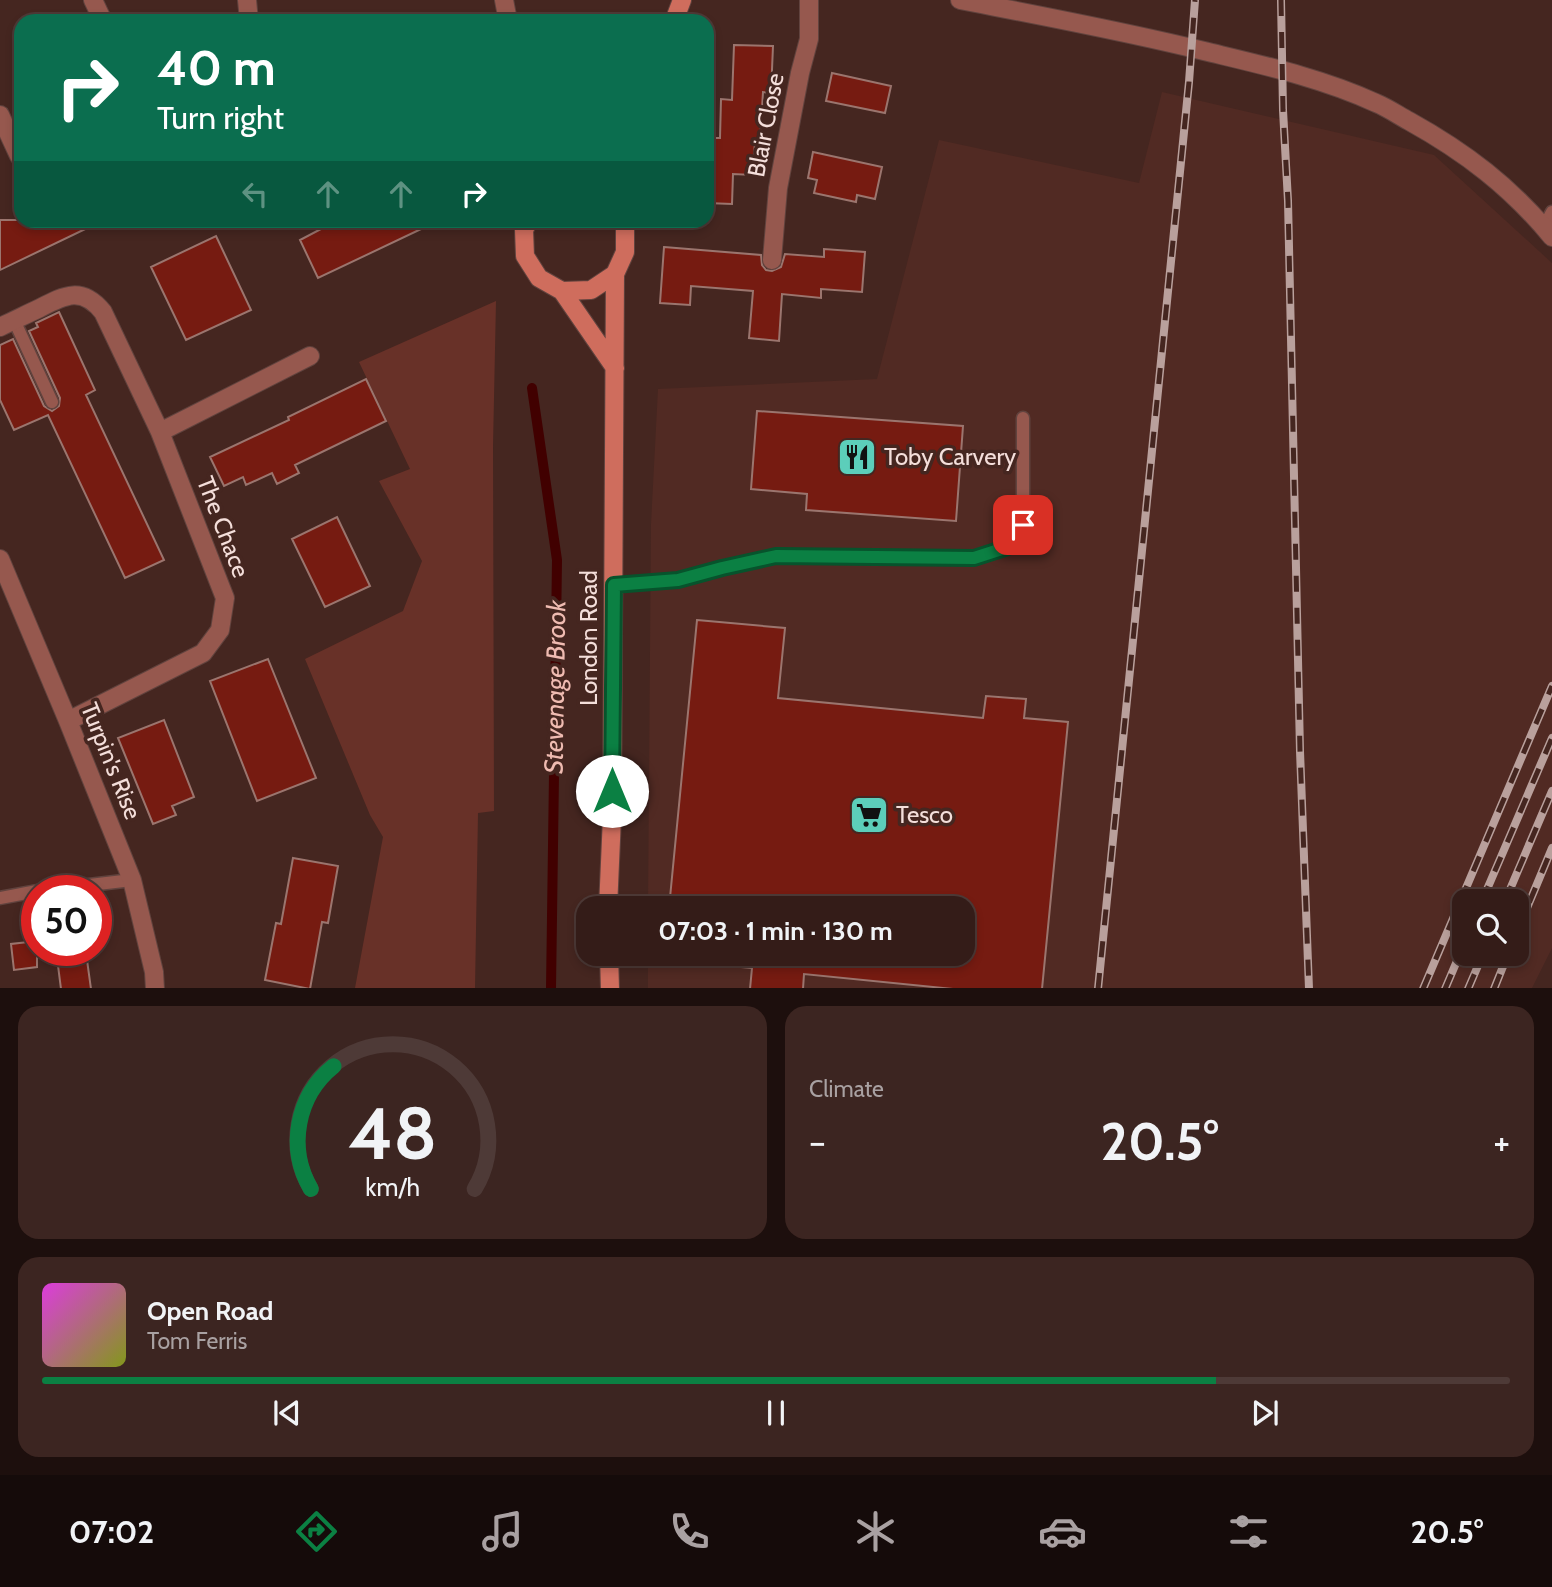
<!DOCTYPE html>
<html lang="en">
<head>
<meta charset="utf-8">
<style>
	body { margin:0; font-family:Cabin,sans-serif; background:#3c2521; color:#f1f3f6; height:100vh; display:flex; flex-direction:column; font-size:26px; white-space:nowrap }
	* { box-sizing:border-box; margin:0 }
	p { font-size:23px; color:#a9a1a2 }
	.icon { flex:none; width:38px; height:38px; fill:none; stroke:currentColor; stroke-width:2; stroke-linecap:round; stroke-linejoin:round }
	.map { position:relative; height:988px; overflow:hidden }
	.sheet { display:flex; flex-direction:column; gap:18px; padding:18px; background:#1d0f0d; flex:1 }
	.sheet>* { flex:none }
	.guide { position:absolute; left:14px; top:14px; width:700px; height:214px; border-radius:21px; box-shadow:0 4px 10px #0003,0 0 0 2px #4e3a37; background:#0b6e4f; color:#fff; overflow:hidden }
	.tools { position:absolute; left:1452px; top:889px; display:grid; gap:14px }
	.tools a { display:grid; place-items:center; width:77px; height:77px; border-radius:14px; background:#341c18; box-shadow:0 4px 10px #0003,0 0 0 2px #4e3a37; font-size:35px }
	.speed { position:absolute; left:21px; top:875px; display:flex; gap:14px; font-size:35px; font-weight:700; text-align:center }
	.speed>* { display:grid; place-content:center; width:91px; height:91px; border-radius:50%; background:#341c18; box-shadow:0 4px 10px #0003,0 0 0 2px #4e3a37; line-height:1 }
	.speed .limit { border:10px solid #d22; background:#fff; color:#111 }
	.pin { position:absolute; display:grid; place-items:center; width:60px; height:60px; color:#fff; margin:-30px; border-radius:14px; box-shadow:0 4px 10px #0006 }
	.me { position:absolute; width:77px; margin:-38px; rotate:0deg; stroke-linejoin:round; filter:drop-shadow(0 0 5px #0008) }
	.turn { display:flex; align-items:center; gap:24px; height:147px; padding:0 28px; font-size:32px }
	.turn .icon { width:91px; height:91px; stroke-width:2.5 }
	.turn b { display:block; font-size:49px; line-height:60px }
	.lanes { display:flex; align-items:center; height:66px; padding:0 28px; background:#0003; justify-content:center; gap:35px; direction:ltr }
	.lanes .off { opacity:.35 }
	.big { font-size:52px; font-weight:700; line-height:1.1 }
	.sheet .card { flex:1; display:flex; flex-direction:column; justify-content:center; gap:10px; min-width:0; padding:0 24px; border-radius:21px; background:#3c2521 }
	.sheet .dial { align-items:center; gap:0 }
	.dial svg { height:182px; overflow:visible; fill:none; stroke:#4e3a37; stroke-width:7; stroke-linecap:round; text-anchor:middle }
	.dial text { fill:#f1f3f6; stroke:none }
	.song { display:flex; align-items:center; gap:21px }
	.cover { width:84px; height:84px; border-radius:10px; background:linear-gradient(135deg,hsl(300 70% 55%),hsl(70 70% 35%)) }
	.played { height:7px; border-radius:4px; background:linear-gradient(90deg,#0b8043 80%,#4e3a37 80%) }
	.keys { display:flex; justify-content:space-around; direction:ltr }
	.heat { display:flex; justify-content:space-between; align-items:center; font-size:38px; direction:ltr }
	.sheet .tiles { flex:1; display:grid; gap:18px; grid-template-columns:1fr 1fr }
	.card:last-child { grid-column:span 2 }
	.trip { position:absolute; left:576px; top:896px; width:399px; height:70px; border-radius:21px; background:#341c18; box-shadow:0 4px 10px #0003,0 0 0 2px #4e3a37; font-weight:700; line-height:70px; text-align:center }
	.tabs { display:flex; height:112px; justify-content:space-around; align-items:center; background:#150b0a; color:#a9a1a2 }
	.tabs .icon { width:49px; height:49px }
	.tabs .selected { color:#0b8043 }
	.tabs b { font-size:32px; color:#f1f3f6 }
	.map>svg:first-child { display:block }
</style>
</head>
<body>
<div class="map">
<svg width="1552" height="989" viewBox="0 0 1552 989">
	<rect width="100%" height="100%" fill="#452620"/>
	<path fill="#512a23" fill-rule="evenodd" d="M 1162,92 L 1434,155 L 1552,263 L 1552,948 L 1532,988 L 648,989 L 648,954 L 962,954 L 962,908 L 648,908 L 651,524 L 658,389 L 877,379 L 939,140 L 1139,183 ZM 1465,901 L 1517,901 L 1517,954 L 1465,954 Z"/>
	<path fill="#683128" d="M 496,301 L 493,446 L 494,811 L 478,813 L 475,988 L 355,988 L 383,837 L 370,815 L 305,659 L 403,611 L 422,561 L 379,481 L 410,469 L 359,362 Z"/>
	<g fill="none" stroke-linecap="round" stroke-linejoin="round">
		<path stroke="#410000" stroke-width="10" d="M 532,388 L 557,560 L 551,989"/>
	</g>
	<path fill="#761b11" stroke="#9b756e" stroke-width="2" d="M 734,45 L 773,46 L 771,93 L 763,92 L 760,140 L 755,140 L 753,175 L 733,174 L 732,204 L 707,203 L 707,173 L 712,173 L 713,138 L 720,138 L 721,99 L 732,100 Z
		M 832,73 L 891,86 L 885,113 L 826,101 Z
		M 813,152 L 882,167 L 875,199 L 857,195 L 856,202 L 814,193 L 817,180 L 808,178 Z
		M 0,220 L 104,220 L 0,270 Z
		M 338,220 L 440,220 L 318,278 L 300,240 Z
		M 216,236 L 251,310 L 186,340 L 151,267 Z
		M 664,247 L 761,255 L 762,265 L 766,270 L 772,271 L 781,267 L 785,254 L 824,257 L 824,249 L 865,252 L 862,292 L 821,289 L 821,298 L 782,294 L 779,341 L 749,338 L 753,291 L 691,286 L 690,305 L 660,303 Z
		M 59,312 L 95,390 L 86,395 L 164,560 L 125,578 L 48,415 L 14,430 L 0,400 L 0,345 L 13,339 L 44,406 L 52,411 L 59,406 L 60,398 L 29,331 L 38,327 L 36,323 Z
		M 366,379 L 386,421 L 295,465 L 299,473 L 277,484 L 272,473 L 246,485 L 243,477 L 224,486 L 210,457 L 289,420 L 288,417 Z
		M 757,411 L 963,426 L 956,521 L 806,510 L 807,494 L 751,489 Z
		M 337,517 L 370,586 L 325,607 L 292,539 Z
		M 697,620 L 785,628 L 778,698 L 983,718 L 986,696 L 1026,699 L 1024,718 L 1068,722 L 1042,989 L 953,989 L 804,974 L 803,989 L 750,989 L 752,968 L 665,960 L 665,954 L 962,954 L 962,908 L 669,908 Z
		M 268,659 L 316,778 L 257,801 L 210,681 Z
		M 164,720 L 194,797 L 172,806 L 176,815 L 153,824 L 118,738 Z
		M 293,858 L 338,866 L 328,923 L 322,922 L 310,989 L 265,980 L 276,923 L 281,924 Z
		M 37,941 L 37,967 L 14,970 L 11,944 Z
		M 56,950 L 80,950 L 81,961 L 87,960 L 91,989 L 61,989 Z"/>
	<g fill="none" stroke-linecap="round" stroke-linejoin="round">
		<g stroke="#61433e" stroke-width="15">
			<path id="service" d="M 1544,227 L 1552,212
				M 14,320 L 52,402
				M 614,585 L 678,580 L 721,568 L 776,556 L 974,558 L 1008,547 L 1023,525 L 1023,418
				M 38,891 L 132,880
				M 0,898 L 37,891"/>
		</g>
		<g stroke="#61433e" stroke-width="20">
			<path id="minor" d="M 93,0 L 103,21
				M 247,0 L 249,21
				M 0,115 L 19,156
				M 772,260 L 778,188 L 800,73 L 809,39 L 809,0
				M 0,327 C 13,321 27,314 40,308 C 65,295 82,286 103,312 L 160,432 L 225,598 L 220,630 L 203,653 L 68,721
				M 160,432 L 310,356
				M 0,559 L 68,721 L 132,880 L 154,972 L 155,989"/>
		</g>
		<g stroke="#61433e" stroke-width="20">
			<path id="tertiary" d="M 504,0 L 508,21
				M 960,0 C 1042,16 1123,31 1204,51 C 1262,65 1322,78 1376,103 C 1388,108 1398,115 1409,121 C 1465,152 1511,187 1552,237"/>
		</g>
		<g stroke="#61433e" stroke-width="20">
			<path id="secondary" d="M 674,21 L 682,0
				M 529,220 L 524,230 L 525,256 L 539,278 L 562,291 L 591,290 L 615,274 L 625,252 L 625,228 L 621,220
				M 562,291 L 615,368
				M 608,908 L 612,817 L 615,274
				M 609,954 L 610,989"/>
		</g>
		<use href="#service" stroke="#96584e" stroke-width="12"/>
		<use href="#minor" stroke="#96584e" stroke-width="18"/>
		<use href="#tertiary" stroke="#96584e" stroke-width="18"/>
		<use href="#secondary" stroke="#cf6d5d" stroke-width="18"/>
		<g stroke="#b9a09c" stroke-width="8">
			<path id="rail" d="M 1281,0 L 1283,110 L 1288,201 L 1300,751 L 1309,989
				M 1482,901 L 1552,738
				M 1505,901 L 1552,791
				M 1517,932 L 1552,848
				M 1098,989 L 1189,82 L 1195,0
				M 1423,989 L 1552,686
				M 1445,989 L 1465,942
				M 1468,989 L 1483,954
				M 1494,989 L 1508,954"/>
		</g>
		<use href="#rail" stroke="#452620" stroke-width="5" stroke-dasharray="16" stroke-linecap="butt"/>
	</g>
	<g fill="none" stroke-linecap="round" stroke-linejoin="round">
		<g stroke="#07532c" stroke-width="18">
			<path id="route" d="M 612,791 L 614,585 L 678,580 L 722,568 L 776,556 L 974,558 L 1008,547 L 1023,525"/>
		</g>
		<use href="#route" stroke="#0b8043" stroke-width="12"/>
	</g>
	<defs>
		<g id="restaurant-square" transform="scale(2.0125)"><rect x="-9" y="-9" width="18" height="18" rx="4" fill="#5cceba" stroke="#452620"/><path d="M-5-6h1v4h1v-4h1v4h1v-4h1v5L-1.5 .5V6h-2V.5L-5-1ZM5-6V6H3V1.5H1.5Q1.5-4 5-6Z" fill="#111"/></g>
		<g id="supermarket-square" transform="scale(2.0125)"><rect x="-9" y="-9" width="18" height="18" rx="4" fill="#5cceba" stroke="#452620"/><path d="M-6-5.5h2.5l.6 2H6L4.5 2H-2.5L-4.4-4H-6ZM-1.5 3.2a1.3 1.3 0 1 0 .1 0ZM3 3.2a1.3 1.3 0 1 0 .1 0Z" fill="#111"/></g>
	</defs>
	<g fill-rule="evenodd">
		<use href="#restaurant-square" x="857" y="457"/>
		<use href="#supermarket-square" x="869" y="815"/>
	</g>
	<g text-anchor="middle" stroke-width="7" stroke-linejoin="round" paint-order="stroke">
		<g font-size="24" fill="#f4deda" stroke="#452620">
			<text transform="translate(766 125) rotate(-79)" y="8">Blair Close</text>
			<text transform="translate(223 527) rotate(69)" y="8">The Chace</text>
			<text transform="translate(589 638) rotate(-90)" y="8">London Road</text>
			<text transform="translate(111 761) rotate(68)" y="8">Turpin's Rise</text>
		</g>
		<g font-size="24" fill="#f4deda" stroke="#452620" text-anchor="start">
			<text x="884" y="465">Toby Carvery</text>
			<text x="896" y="823">Tesco</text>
		</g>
		<g font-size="26" font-style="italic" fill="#efbbb1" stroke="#452620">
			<text transform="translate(555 687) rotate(-89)" y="9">Stevenage Brook</text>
		</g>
	</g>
</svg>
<div class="tools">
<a><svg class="icon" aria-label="search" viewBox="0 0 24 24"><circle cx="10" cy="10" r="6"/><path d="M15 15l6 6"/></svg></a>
</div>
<div class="speed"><div class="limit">50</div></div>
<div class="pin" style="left:1023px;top:525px;background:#d93025"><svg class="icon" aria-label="arrive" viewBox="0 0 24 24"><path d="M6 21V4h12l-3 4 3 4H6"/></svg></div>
<svg class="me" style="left:612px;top:791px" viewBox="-20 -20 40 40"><circle r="19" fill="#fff"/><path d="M0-13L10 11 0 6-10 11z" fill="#0b8043"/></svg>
<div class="trip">07:03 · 1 min · 130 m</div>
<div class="guide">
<div class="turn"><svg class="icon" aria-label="right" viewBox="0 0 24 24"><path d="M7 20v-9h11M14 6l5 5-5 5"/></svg><div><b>40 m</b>Turn right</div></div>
<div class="lanes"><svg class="icon off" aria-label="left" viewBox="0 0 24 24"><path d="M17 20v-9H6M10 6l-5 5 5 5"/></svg><svg class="icon off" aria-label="ahead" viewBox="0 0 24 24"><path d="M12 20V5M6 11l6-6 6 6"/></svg><svg class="icon off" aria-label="ahead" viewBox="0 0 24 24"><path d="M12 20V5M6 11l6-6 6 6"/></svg><svg class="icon" aria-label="right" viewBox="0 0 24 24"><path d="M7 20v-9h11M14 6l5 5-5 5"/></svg></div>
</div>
</div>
<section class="sheet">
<div class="tiles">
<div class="card dial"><svg viewBox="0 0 100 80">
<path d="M14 69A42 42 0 1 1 86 69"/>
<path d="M14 69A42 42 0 0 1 24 15" stroke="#0b8043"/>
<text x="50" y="56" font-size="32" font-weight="700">48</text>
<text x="50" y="72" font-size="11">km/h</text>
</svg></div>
<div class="card"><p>Climate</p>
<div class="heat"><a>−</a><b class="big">20.5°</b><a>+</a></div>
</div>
<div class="card">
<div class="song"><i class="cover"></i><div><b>Open Road</b><p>Tom Ferris</p></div></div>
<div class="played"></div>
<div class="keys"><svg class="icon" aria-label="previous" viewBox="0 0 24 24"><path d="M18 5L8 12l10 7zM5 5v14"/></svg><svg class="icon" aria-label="pause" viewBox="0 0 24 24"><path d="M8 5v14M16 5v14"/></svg><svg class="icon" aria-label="next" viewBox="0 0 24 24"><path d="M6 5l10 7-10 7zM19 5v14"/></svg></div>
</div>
</div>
</section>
<nav class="tabs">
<b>07:02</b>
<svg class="icon selected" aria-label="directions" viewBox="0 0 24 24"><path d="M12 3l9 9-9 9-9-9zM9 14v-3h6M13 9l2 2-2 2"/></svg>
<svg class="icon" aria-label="music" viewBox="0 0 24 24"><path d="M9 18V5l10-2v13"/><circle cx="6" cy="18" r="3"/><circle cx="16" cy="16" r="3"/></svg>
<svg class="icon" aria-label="phone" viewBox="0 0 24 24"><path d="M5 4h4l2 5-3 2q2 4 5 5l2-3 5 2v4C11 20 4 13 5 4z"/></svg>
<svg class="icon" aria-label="climate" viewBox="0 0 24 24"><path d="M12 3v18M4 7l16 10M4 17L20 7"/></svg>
<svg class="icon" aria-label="car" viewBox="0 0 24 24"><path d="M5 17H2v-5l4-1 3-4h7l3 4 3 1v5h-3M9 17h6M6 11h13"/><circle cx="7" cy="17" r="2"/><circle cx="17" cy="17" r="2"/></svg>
<svg class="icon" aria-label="filters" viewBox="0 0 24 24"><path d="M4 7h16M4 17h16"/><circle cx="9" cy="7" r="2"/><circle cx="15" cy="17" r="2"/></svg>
<b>20.5°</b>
</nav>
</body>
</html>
